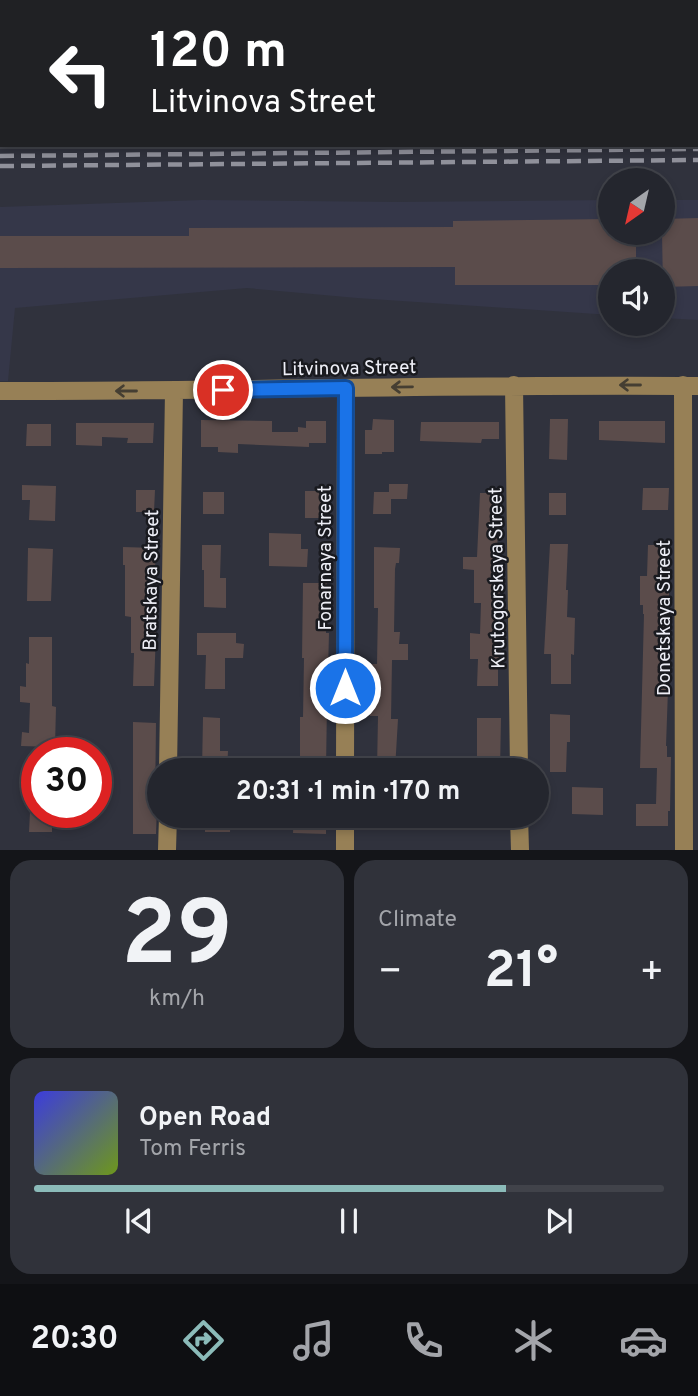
<!DOCTYPE html>
<html lang="en">
<head>
<meta charset="utf-8">
<style>
	body { margin:0; font-family:Overpass,sans-serif; background:#30323a; color:#f1f3f6; height:100vh; display:flex; flex-direction:column; font-size:26px; white-space:nowrap }
	* { box-sizing:border-box; margin:0 }
	p { font-size:23px; color:#a3a5aa }
	.icon { flex:none; width:38px; height:38px; fill:none; stroke:currentColor; stroke-width:2; stroke-linecap:round; stroke-linejoin:round }
	.map { position:relative; height:850px; overflow:hidden }
	.panel { display:flex; flex-direction:column; gap:10px; padding:10px; background:#141519; flex:1 }
	.panel>* { flex:none }
	.banner { position:absolute; left:0px; top:0px; width:698px; height:147px; box-shadow:0 4px 10px #0003,0 0 0 2px #41434a; background:#202124; color:#fff; overflow:hidden }
	.needle { width:46px; rotate:214deg }
	.buttons { position:absolute; left:598px; top:168px; display:grid; gap:14px }
	.buttons a { display:grid; place-items:center; width:77px; height:77px; border-radius:50%; background:#24262e; box-shadow:0 4px 10px #0003,0 0 0 2px #41434a; font-size:35px }
	.speed { position:absolute; left:21px; top:737px; display:flex; gap:14px; font-size:35px; font-weight:700; text-align:center }
	.speed>* { display:grid; place-content:center; width:91px; height:91px; border-radius:50%; background:#24262e; box-shadow:0 4px 10px #0003,0 0 0 2px #41434a; line-height:1 }
	.speed .limit { border:10px solid #d22; background:#fff; color:#111 }
	.pin { position:absolute; display:grid; place-items:center; width:60px; height:60px; color:#fff; margin:-30px; border:4px solid #fff; border-radius:50%; box-shadow:0 2px 7px #0007 }
	.me { position:absolute; width:77px; margin:-38px; rotate:0deg; stroke-linejoin:round; filter:drop-shadow(0 0 5px #0008) }
	.turn { display:flex; align-items:center; gap:24px; height:147px; padding:0 35px; font-size:32px }
	.turn .icon { width:91px; height:91px; stroke-width:2.5 }
	.turn b { display:block; font-size:49px; line-height:60px }
	.big { font-size:52px; font-weight:700; line-height:1.1 }
	.panel .tile { flex:1; display:flex; flex-direction:column; justify-content:center; gap:10px; min-width:0; padding:0 24px; border-radius:21px; background:#30323a }
	.panel .dial { align-items:center; gap:0 }
	.dial b { font-size:91px; line-height:1 }
	.song { display:flex; align-items:center; gap:21px }
	.cover { width:84px; height:84px; border-radius:10px; background:linear-gradient(135deg,hsl(240 70% 55%),hsl(80 70% 35%)) }
	.played { height:7px; border-radius:4px; background:linear-gradient(90deg,#8bbbb9 75%,#41434a 75%) }
	.keys { display:flex; justify-content:space-around; direction:ltr }
	.heat { display:flex; justify-content:space-between; align-items:center; font-size:38px; direction:ltr }
	.panel .tiles { flex:1; display:grid; gap:10px; grid-template-columns:1fr 1fr }
	.tile:last-child { grid-column:span 2 }
	.trip { position:absolute; left:147px; top:758px; width:402px; height:70px; border-radius:35px; background:#24262e; box-shadow:0 4px 10px #0003,0 0 0 2px #41434a; font-weight:700; line-height:70px; text-align:center }
	.tab-bar { display:flex; height:112px; justify-content:space-around; align-items:center; background:#0e0f12; color:#a3a5aa }
	.tab-bar .icon { width:49px; height:49px }
	.tab-bar .current { color:#8bbbb9 }
	.tab-bar b { font-size:32px; color:#f1f3f6 }
	.map>svg:first-child { display:block }
</style>
</head>
<body>
<div class="map">
<svg width="698" height="850" viewBox="0 0 698 850">
	<rect width="100%" height="100%" fill="#30323d"/>
	<path fill="#353749" d="M 202,200 L 396,202 L 611,200 L 611,233 L 663,233 L 663,200 L 698,200 L 698,320 L 663,318 L 663,271 L 611,271 L 611,315 L 357,298 L 247,288 L 15,308 L 8,381 L 0,381 L 0,207 Z"/>
	<path fill="#415637" d="M 0,0 L 231,0 L 237,2 L 2,2 L 2,114 L 0,114 Z"/>
	<path fill="#5b4c4b" d="M 698,218 L 698,286 L 663,287 L 662,233 L 663,233 L 663,219 Z
		M 611,219 L 611,233 L 636,233 L 636,271 L 611,271 L 611,285 L 455,285 L 455,267 L 0,268 L 0,236 L 189,236 L 189,228 L 453,227 L 453,221 Z
		M 373,419 L 394,420 L 394,452 L 382,452 L 382,454 L 365,454 L 365,430 L 372,430 Z
		M 550,419 L 568,419 L 567,460 L 549,459 Z
		M 201,420 L 272,421 L 272,432 L 298,432 L 298,427 L 306,428 L 306,421 L 326,421 L 326,443 L 309,443 L 309,447 L 238,444 L 238,453 L 218,452 L 218,447 L 201,447 Z
		M 599,421 L 665,421 L 665,443 L 599,440 Z
		M 421,422 L 499,422 L 499,439 L 482,439 L 481,443 L 420,441 Z
		M 76,423 L 154,423 L 153,443 L 127,443 L 128,438 L 102,437 L 102,446 L 76,445 Z
		M 27,424 L 51,424 L 51,446 L 26,446 Z
		M 389,484 L 408,484 L 407,499 L 391,499 L 391,514 L 373,514 L 374,492 L 389,492 Z
		M 22,485 L 56,486 L 55,521 L 29,520 L 30,500 L 22,500 Z
		M 643,488 L 669,488 L 668,510 L 642,510 Z
		M 136,490 L 155,490 L 154,512 L 136,512 Z
		M 305,491 L 324,491 L 324,496 L 326,496 L 326,518 L 305,518 Z
		M 203,492 L 224,492 L 224,514 L 203,514 Z
		M 480,493 L 498,493 L 497,588 L 500,588 L 499,645 L 501,646 L 501,660 L 498,660 L 498,686 L 477,686 L 478,659 L 470,659 L 470,633 L 480,634 L 481,603 L 474,603 L 474,570 L 463,569 L 463,557 L 477,557 Z
		M 549,493 L 566,493 L 566,515 L 549,515 Z
		M 269,533 L 301,534 L 301,549 L 308,549 L 307,567 L 269,566 Z
		M 655,542 L 669,542 L 669,661 L 666,746 L 667,746 L 667,757 L 671,757 L 670,811 L 668,811 L 668,826 L 636,826 L 636,804 L 656,804 L 657,768 L 640,768 L 644,614 L 643,614 L 643,605 L 640,605 L 640,576 L 647,576 L 648,545 L 655,545 Z
		M 550,544 L 568,544 L 566,590 L 568,590 L 567,617 L 575,618 L 574,655 L 571,654 L 571,684 L 551,684 L 551,654 L 544,654 Z
		M 202,545 L 221,545 L 220,578 L 226,578 L 226,608 L 204,607 L 204,570 L 202,570 Z
		M 123,547 L 155,548 L 156,632 L 154,686 L 133,686 L 134,653 L 131,653 L 131,617 L 125,616 L 125,565 L 123,565 Z
		M 374,547 L 400,548 L 399,563 L 396,563 L 395,569 L 394,632 L 400,632 L 399,644 L 408,644 L 408,660 L 392,660 L 391,719 L 398,719 L 395,770 L 377,770 L 378,716 L 370,716 L 370,664 L 377,664 L 378,608 L 374,608 Z
		M 28,548 L 53,549 L 51,601 L 27,601 Z
		M 303,583 L 327,583 L 326,633 L 329,633 L 328,672 L 330,672 L 329,703 L 327,703 L 326,770 L 300,770 L 300,717 L 303,717 L 304,658 L 302,658 Z
		M 197,633 L 236,633 L 236,643 L 244,644 L 243,658 L 225,658 L 225,689 L 205,689 L 206,655 L 197,655 Z
		M 29,637 L 52,637 L 52,706 L 56,707 L 55,747 L 21,746 L 22,732 L 29,733 L 30,703 L 20,702 L 20,686 L 26,687 L 26,663 L 29,664 Z
		M 550,714 L 570,715 L 570,742 L 567,742 L 566,772 L 550,772 Z
		M 203,717 L 220,718 L 220,751 L 228,751 L 227,770 L 202,770 Z
		M 477,718 L 501,718 L 500,770 L 477,770 Z
		M 133,722 L 156,723 L 155,807 L 157,807 L 156,834 L 133,834 Z
		M 572,787 L 603,788 L 603,815 L 572,814 Z
		M 30,812 L 52,812 L 52,832 L 29,832 Z
		M 205,816 L 231,816 L 230,832 L 205,832 Z
		M 294,816 L 326,816 L 326,834 L 293,833 Z
		M 376,816 L 395,816 L 395,828 L 376,827 Z"/>
	<g fill="none" stroke-linecap="round" stroke-linejoin="round">
		<path stroke="#80818b" stroke-width="2.5" stroke-dasharray="5 3.5" stroke-linecap="butt" d="M 288,0 L 292,2
			M 402,0 L 403,2
			M 308,2 L 309,0
			M 696,75 L 698,75"/>
		<path stroke="#978056" stroke-width="18" d="M 80,2 L 80,0
			M 0,99 L 2,100
			M 696,127 L 698,127
			M 0,131 L 2,131
			M 514,385 L 519,770
			M 683,385 L 684,850
			M 0,391 C 233,391 465,384 698,386
			M 168,770 L 174,391
			M 345,770 L 346,388
			M 519,816 L 520,850
			M 167,850 L 168,816
			M 345,850 L 345,816"/>
		<path stroke="#90919b" stroke-width="4.5" stroke-dasharray="14 7" stroke-linecap="butt" d="M 696,138 L 698,138
			M 0,144 L 2,144
			M 0,156 L 698,149
			M 0,166 L 698,160"/>
	</g>
	<defs><path id="oneway-shaft" d="M-6 0H5M1.5-3L5.5 0L1.5 3" fill="none" stroke-width="1.6" stroke-linecap="round" stroke-linejoin="round" transform="scale(1.75)"/></defs>
	<g stroke="#453e32">
		<use href="#oneway-shaft" transform="translate(630 385) rotate(-180)"/>
		<use href="#oneway-shaft" transform="translate(402 387) rotate(179)"/>
		<use href="#oneway-shaft" transform="translate(126 391) rotate(180)"/>
	</g>
	<g fill="none" stroke-linecap="round" stroke-linejoin="round">
		<g stroke="#114b97" stroke-width="18">
			<path id="route" d="M 223,390 L 346,388 L 345,688"/>
		</g>
		<use href="#route" stroke="#1a73e8" stroke-width="12"/>
	</g>
	<g text-anchor="middle" stroke-width="5" stroke-linejoin="round" paint-order="stroke">
		<g font-size="19" fill="#eeeff7" stroke="#191a1f">
			<text transform="translate(349 367) rotate(-1)" y="7">Litvinova Street</text>
			<text transform="translate(324 558) rotate(-90)" y="7">Fonarnaya Street</text>
			<text transform="translate(496 578) rotate(-91)" y="7">Krutogorskaya Street</text>
			<text transform="translate(150 580) rotate(-89)" y="7">Bratskaya Street</text>
			<text transform="translate(663 618) rotate(-90)" y="7">Donetskaya Street</text>
		</g>
	</g>
</svg>
<div class="buttons">
<a><svg class="needle" viewBox="-14 -14 28 28"><path d="M0-13l5 13h-10z" fill="#e53935"/><path d="M0 13l5-13h-10z" fill="#a3a5aa"/></svg></a>
<a><svg class="icon" aria-label="sound" viewBox="0 0 24 24"><path d="M4 9h4l5-4v14l-5-4H4zM17 9q2 3 0 6"/></svg></a>
</div>
<div class="speed"><div class="limit">30</div></div>
<div class="pin" style="left:223px;top:390px;background:#d93025"><svg class="icon" aria-label="arrive" viewBox="0 0 24 24"><path d="M6 21V4h12l-3 4 3 4H6"/></svg></div>
<svg class="me" style="left:345px;top:688px" viewBox="-20 -20 40 40"><circle r="17" fill="#1a73e8" stroke="#fff" stroke-width="3"/><path d="M0-11L8 9 0 5-8 9z" fill="#fff"/></svg>
<div class="trip">20:31 · 1 min · 170 m</div>
<div class="banner">
<div class="turn"><svg class="icon" aria-label="left" viewBox="0 0 24 24"><path d="M17 20v-9H6M10 6l-5 5 5 5"/></svg><div><b>120 m</b>Litvinova Street</div></div>
</div>
</div>
<section class="panel">
<div class="tiles">
<div class="tile dial"><b>29</b><p>km/h</p></div>
<div class="tile"><p>Climate</p>
<div class="heat"><a>−</a><b class="big">21°</b><a>+</a></div>
</div>
<div class="tile">
<div class="song"><i class="cover"></i><div><b>Open Road</b><p>Tom Ferris</p></div></div>
<div class="played"></div>
<div class="keys"><svg class="icon" aria-label="previous" viewBox="0 0 24 24"><path d="M18 5L8 12l10 7zM5 5v14"/></svg><svg class="icon" aria-label="pause" viewBox="0 0 24 24"><path d="M8 5v14M16 5v14"/></svg><svg class="icon" aria-label="next" viewBox="0 0 24 24"><path d="M6 5l10 7-10 7zM19 5v14"/></svg></div>
</div>
</div>
</section>
<nav class="tab-bar">
<b>20:30</b>
<svg class="icon current" aria-label="directions" viewBox="0 0 24 24"><path d="M12 3l9 9-9 9-9-9zM9 14v-3h6M13 9l2 2-2 2"/></svg>
<svg class="icon" aria-label="music" viewBox="0 0 24 24"><path d="M9 18V5l10-2v13"/><circle cx="6" cy="18" r="3"/><circle cx="16" cy="16" r="3"/></svg>
<svg class="icon" aria-label="phone" viewBox="0 0 24 24"><path d="M5 4h4l2 5-3 2q2 4 5 5l2-3 5 2v4C11 20 4 13 5 4z"/></svg>
<svg class="icon" aria-label="climate" viewBox="0 0 24 24"><path d="M12 3v18M4 7l16 10M4 17L20 7"/></svg>
<svg class="icon" aria-label="car" viewBox="0 0 24 24"><path d="M5 17H2v-5l4-1 3-4h7l3 4 3 1v5h-3M9 17h6M6 11h13"/><circle cx="7" cy="17" r="2"/><circle cx="17" cy="17" r="2"/></svg>
</nav>
</body>
</html>
